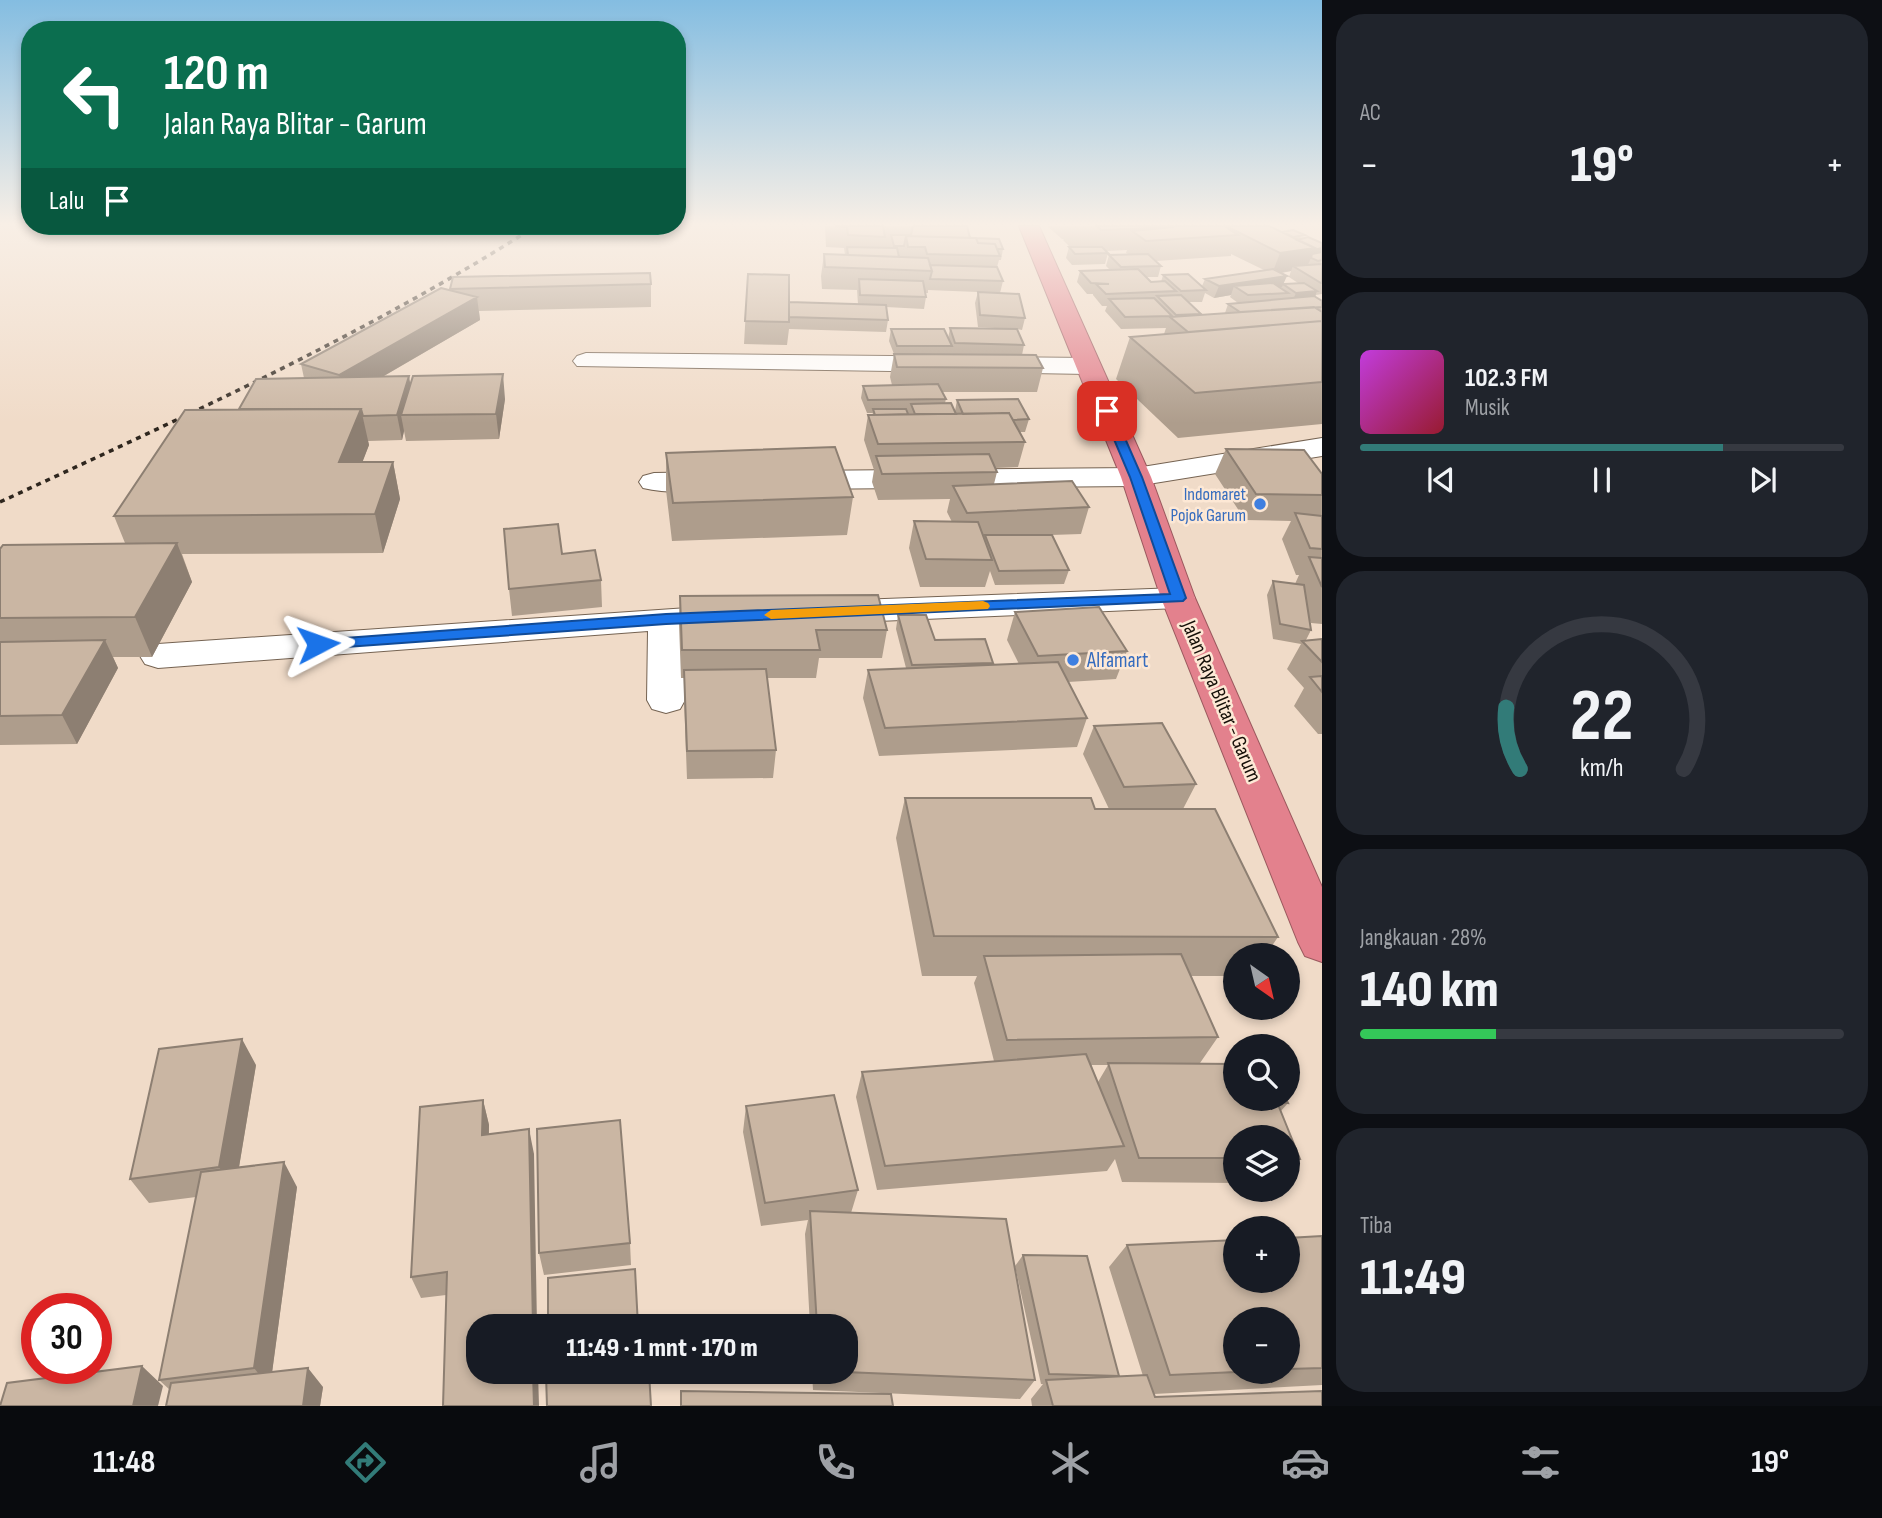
<!DOCTYPE html>
<html lang="id">
<head>
<meta charset="utf-8">
<style>
	body { margin:0; font-family:"Sofia Sans Condensed",sans-serif; background:#20242c; color:#f1f3f6; height:100vh; display:flex; flex-direction:column; font-size:26px; white-space:nowrap }
	* { box-sizing:border-box; margin:0 }
	p { font-size:23px; color:#9ea1a6 }
	.icon { flex:none; width:38px; height:38px; fill:none; stroke:currentColor; stroke-width:2; stroke-linecap:round; stroke-linejoin:round }
	.map { position:relative; flex:1; overflow:hidden }
	.details { display:flex; flex-direction:column; gap:14px; padding:14px; background:#0d0f14; width:560px }
	.details>* { flex:none }
	.banner { position:absolute; left:21px; top:21px; width:665px; height:214px; border-radius:28px; box-shadow:0 4px 10px #0003; background:#0b6e4f; color:#fff; overflow:hidden }
	.needle { width:46px; rotate:146deg }
	.buttons { position:absolute; left:1223px; top:943px; display:grid; gap:14px }
	.buttons a { display:grid; place-items:center; width:77px; height:77px; border-radius:50%; background:#171b24; box-shadow:0 4px 10px #0003; font-size:35px }
	.speed { position:absolute; left:21px; top:1293px; display:flex; gap:14px; font-size:35px; font-weight:700; text-align:center }
	.speed>* { display:grid; place-content:center; width:91px; height:91px; border-radius:50%; background:#171b24; box-shadow:0 4px 10px #0003; line-height:1 }
	.speed .limit { border:10px solid #d22; background:#fff; color:#111 }
	.pin { position:absolute; display:grid; place-items:center; width:60px; height:60px; color:#fff; margin:-30px; border-radius:14px; box-shadow:0 4px 10px #0006 }
	.me { position:absolute; width:77px; margin:-38px; rotate:86deg; stroke-linejoin:round; filter:drop-shadow(0 0 5px #0008) }
	.turn { display:flex; align-items:center; gap:24px; height:147px; padding:0 28px; font-size:32px }
	.turn .icon { width:91px; height:91px; stroke-width:2.5 }
	.turn b { display:block; font-size:49px; line-height:60px }
	.then { display:flex; align-items:center; height:66px; padding:0 28px; background:#0003; gap:14px; font-size:26px }
	.big { font-size:52px; font-weight:800; line-height:1.1 }
	.details .tile { flex:1; display:flex; flex-direction:column; justify-content:center; gap:10px; min-width:0; padding:0 24px; border-radius:28px; background:#20242c }
	.details .dial { align-items:center; gap:0 }
	.dial svg { height:182px; overflow:visible; fill:none; stroke:#363941; stroke-width:7; stroke-linecap:round; text-anchor:middle }
	.dial text { fill:#f1f3f6; stroke:none }
	.song { display:flex; align-items:center; gap:21px }
	.cover { width:84px; height:84px; border-radius:10px; background:linear-gradient(135deg,hsl(290 70% 55%),hsl(350 70% 35%)) }
	.played { height:7px; border-radius:4px; background:linear-gradient(90deg,#327b78 75%,#363941 75%) }
	.keys { display:flex; justify-content:space-around; direction:ltr }
	.heat { display:flex; justify-content:space-between; align-items:center; font-size:38px; direction:ltr }
	.charge { height:10px; border-radius:5px; background:linear-gradient(90deg,#34c759 28%,#363941 0) }
	.trip { position:absolute; left:466px; top:1314px; width:392px; height:70px; border-radius:28px; background:#171b24; box-shadow:0 4px 10px #0003; font-weight:800; line-height:70px; text-align:center }
	.tabs { display:flex; height:112px; justify-content:space-around; align-items:center; background:#090b0e; color:#9ea1a6 }
	.tabs .icon { width:49px; height:49px }
	.tabs .active { color:#327b78 }
	.tabs b { font-size:32px; color:#f1f3f6 }
	main { display:flex; flex:1; min-height:0 }
	.map>svg:first-child { display:block }
</style>
</head>
<body>
<main>
<div class="map">
<svg width="1322" height="1406" viewBox="0 0 1322 1406">
	<rect width="100%" height="100%" fill="#f0dbc8"/>
	<g fill="none" stroke-linecap="round" stroke-linejoin="round">
		<g stroke="#756352" stroke-width="2">
			<path id="street" d="M 586,353 L 1088,358 L 1097,361 L 1101,366 L 1097,371 L 1088,374 L 577,366 L 573,361 L 577,356 Z
				M 1322,438 L 1322,456 L 1136,486 L 796,489 L 785,486 L 781,480 L 785,474 L 796,471 L 1136,468 Z
				M 718,472 L 729,475 L 733,481 L 729,487 C 704,493 668,494 643,488 L 639,482 L 643,476 L 654,473 Z
				M 1178,588 L 1190,591 L 1195,598 L 1190,605 L 1178,608 L 831,623 L 819,620 L 814,612 L 819,604 L 831,601 Z
				M 732,605 L 744,608 L 750,616 L 744,624 L 684,629 L 685,700 L 680,709 L 666,713 L 652,709 L 647,700 L 648,631 L 158,668 L 145,664 L 140,656 L 145,648 L 158,644 Z"/>
		</g>
		<g stroke="#9b595e" stroke-width="2">
			<path id="highway" d="M 1019,226 L 1039,226 L 1151,477 L 1195,598 L 1322,887 L 1322,962 L 1305,956 L 1298,942 L 1161,598 L 1121,477 Z"/>
		</g>
		<use href="#street" fill="#fff" fill-rule="evenodd"/>
		<use href="#highway" fill="#e3818d" fill-rule="evenodd"/>
		<path stroke="#2e261e" stroke-width="3.5" stroke-dasharray="5 5" stroke-linecap="butt" d="M 0,502 C 182,418 367,334 536,226"/>
	</g>
	<path fill="#ae9d8c" fill-rule="evenodd" d="M 825,226 L 967,226 L 970,238 L 1003,249 L 1001,260 L 999,260 L 997,267 L 1003,281 L 1000,293 L 1025,318 L 1022,330 L 1017,329 L 1024,345 L 1022,355 L 1043,368 L 1037,392 L 942,392 L 946,399 L 945,403 L 955,411 L 957,400 L 1029,419 L 1025,432 L 1020,432 L 1025,442 L 1018,467 L 995,468 L 997,472 L 994,484 L 1089,507 L 1081,534 L 1051,535 L 1069,570 L 1064,584 L 995,585 L 990,571 L 985,587 L 920,587 L 909,548 L 914,521 L 952,522 L 947,512 L 950,499 L 878,500 L 872,482 L 874,470 L 864,440 L 868,415 L 872,415 L 873,413 L 867,413 L 861,398 L 863,386 L 892,385 L 890,377 L 894,354 L 889,341 L 891,329 L 948,339 L 950,328 L 1011,329 L 978,327 L 975,303 L 978,292 L 928,290 L 928,293 L 925,293 L 926,297 L 924,309 L 886,307 L 888,320 L 886,332 L 789,329 L 787,345 L 744,344 L 748,274 L 789,302 L 858,304 L 857,290 L 822,289 L 821,276 L 824,254 L 845,255 L 844,248 L 826,247 Z
		M 1047,226 L 1269,226 L 1282,232 L 1322,243 L 1322,294 L 1316,295 L 1315,297 L 1322,301 L 1322,424 L 1178,438 L 1116,379 L 1130,337 L 1164,334 L 1166,328 L 1121,329 L 1105,311 L 1107,306 L 1102,306 L 1093,295 L 1093,294 L 1087,294 L 1077,282 L 1080,271 L 1110,270 L 1106,266 L 1109,255 L 1128,254 L 1126,253 L 1127,250 L 1106,251 L 1108,253 L 1105,264 L 1072,265 L 1066,258 L 1069,247 L 1070,247 L 1063,240 L 1064,239 L 1062,239 ZM 1231,254 L 1264,270 L 1205,279 L 1202,286 L 1163,275 L 1161,282 L 1151,282 L 1147,277 L 1158,277 L 1161,266 L 1156,261 L 1231,256 ZM 1291,271 L 1289,277 L 1298,283 L 1284,284 L 1282,273 ZM 1205,293 L 1214,298 L 1231,295 L 1230,297 L 1238,303 L 1228,304 L 1225,313 L 1201,315 L 1201,314 L 1189,302 L 1202,302 Z
		M 651,284 L 651,307 L 479,311 L 480,320 L 384,376 L 410,386 L 505,399 L 499,439 L 406,441 L 404,431 L 402,440 L 368,441 L 369,445 L 362,462 L 393,462 L 400,499 L 383,553 L 182,554 L 192,582 L 152,657 L 113,657 L 118,668 L 77,744 L 0,745 L 0,549 L 125,543 L 114,516 L 304,378 L 301,364 L 451,291 L 450,289 Z
		M 1226,449 L 1322,474 L 1322,624 L 1311,623 L 1309,618 L 1311,630 L 1306,640 L 1322,639 L 1322,734 L 1318,734 L 1294,706 L 1304,688 L 1287,669 L 1301,644 L 1273,639 L 1267,595 L 1273,581 L 1295,584 L 1299,575 L 1296,575 L 1282,539 L 1291,521 L 1245,520 L 1215,474 Z
		M 666,453 L 853,497 L 847,535 L 672,541 L 666,490 Z
		M 562,554 L 601,580 L 602,607 L 512,616 L 509,589 Z
		M 680,596 L 887,630 L 882,658 L 819,658 L 816,678 L 767,678 L 776,750 L 773,778 L 687,779 L 684,698 L 684,678 L 681,678 L 679,624 Z
		M 1015,612 L 1127,651 L 1116,679 L 1068,682 L 1087,718 L 1077,747 L 879,756 L 863,698 L 868,670 L 906,668 L 896,629 L 898,615 L 935,640 L 993,663 L 993,665 L 1019,664 L 1007,640 Z
		M 1094,726 L 1196,784 L 1183,809 L 1278,937 L 1265,956 L 1236,956 L 1236,976 L 1191,976 L 1218,1037 L 1200,1063 L 1171,1064 L 1288,1103 L 1280,1112 L 1300,1159 L 1288,1172 L 1288,1138 L 1236,1138 L 1236,1183 L 1122,1182 L 1115,1159 L 1107,1171 L 877,1190 L 856,1097 L 862,1072 L 994,1061 L 974,983 L 977,976 L 922,976 L 896,838 L 905,798 L 1109,809 L 1083,754 ZM 1091,1065 L 1108,1065 L 1098,1082 Z
		M 256,1065 L 239,1167 L 297,1187 L 272,1372 L 323,1387 L 320,1406 L 166,1406 L 170,1390 L 159,1380 L 196,1197 L 149,1203 L 130,1179 Z
		M 483,1100 L 489,1125 L 489,1134 L 534,1154 L 446,1295 L 421,1298 L 411,1277 Z
		M 746,1106 L 858,1190 L 851,1213 L 1035,1380 L 1020,1399 L 813,1390 L 812,1372 L 845,1372 L 845,1326 L 810,1326 L 805,1234 L 808,1220 L 761,1226 L 743,1132 Z
		M 1322,1236 L 1322,1385 L 1154,1394 L 1155,1397 L 1322,1406 L 1032,1406 L 1031,1399 L 1043,1384 L 1041,1384 L 1015,1266 L 1023,1255 L 1118,1377 L 1143,1376 L 1109,1267 L 1127,1245 ZM 1288,1320 L 1288,1372 L 1236,1372 Z
		M 630,1243 L 631,1265 L 544,1275 L 539,1253 Z"/>
	<path fill="#8d7f72" d="M 1315,248 L 1322,248 L 1322,258 L 1311,258 L 1306,269 L 1293,266 L 1291,271 L 1272,274 L 1280,253 Z
		M 1287,276 L 1282,287 L 1245,293 L 1234,286 L 1231,295 L 1214,298 L 1219,286 Z
		M 1317,291 L 1313,302 L 1291,304 L 1296,293 Z
		M 477,297 L 480,320 L 344,399 L 339,375 Z
		M 503,374 L 505,399 L 499,439 L 496,414 Z
		M 409,376 L 413,400 L 401,415 L 404,431 L 402,440 L 397,415 Z
		M 361,409 L 369,445 L 348,500 L 339,462 Z
		M 393,462 L 400,499 L 383,553 L 375,514 Z
		M 177,543 L 192,582 L 152,657 L 135,617 Z
		M 105,640 L 118,668 L 77,744 L 62,715 Z
		M 242,1039 L 256,1065 L 235,1191 L 219,1167 Z
		M 483,1100 L 489,1125 L 488,1159 L 482,1135 Z
		M 529,1129 L 534,1154 L 537,1326 L 533,1326 Z
		M 284,1162 L 297,1187 L 270,1388 L 254,1368 Z
		M 142,1366 L 163,1386 L 158,1406 L 133,1406 Z
		M 308,1368 L 323,1387 L 320,1406 L 303,1406 Z
		M 533,1372 L 538,1372 L 539,1406 L 534,1406 Z"/>
	<path fill="#cab6a3" stroke="#8d7f72" stroke-width="2" d="M 835,226 L 883,226 L 885,237 L 848,235 L 847,227 Z
		M 913,226 L 967,226 L 970,238 L 906,236 L 904,246 L 894,246 L 891,235 L 911,235 Z
		M 1097,226 L 1224,226 L 1238,235 L 1146,241 L 1132,231 L 1174,227 L 1101,230 Z
		M 1226,226 L 1269,226 L 1315,248 L 1280,253 Z
		M 1293,230 L 1305,235 L 1293,237 L 1282,232 Z
		M 906,236 L 976,238 L 978,243 L 995,244 L 1000,256 L 927,254 L 925,247 L 908,247 Z
		M 1308,237 L 1322,243 L 1322,248 L 1314,250 L 1315,248 L 1297,240 Z
		M 976,238 L 999,239 L 1003,249 L 997,249 L 995,244 L 978,243 Z
		M 847,247 L 897,248 L 899,257 L 848,255 Z
		M 1069,247 L 1102,247 L 1108,253 L 1075,254 Z
		M 1322,252 L 1322,260 L 1318,261 L 1311,258 L 1312,254 Z
		M 824,254 L 928,258 L 932,271 L 825,267 Z
		M 1148,254 L 1161,266 L 1121,267 L 1109,255 Z
		M 1322,264 L 1322,283 L 1321,283 L 1293,266 Z
		M 930,265 L 997,267 L 1003,281 L 930,279 L 932,271 Z
		M 1138,269 L 1151,282 L 1165,281 L 1176,291 L 1106,294 L 1096,284 L 1109,284 L 1091,283 L 1080,271 Z
		M 1273,269 L 1287,276 L 1219,286 L 1205,279 Z
		M 650,273 L 651,284 L 450,289 L 453,277 Z
		M 748,274 L 789,275 L 789,322 L 745,321 Z
		M 1188,274 L 1206,290 L 1181,291 L 1163,275 Z
		M 859,279 L 923,281 L 926,297 L 860,295 Z
		M 1273,283 L 1288,293 L 1248,295 L 1234,286 Z
		M 1304,283 L 1317,291 L 1296,293 L 1283,284 Z
		M 441,288 L 477,297 L 339,375 L 301,364 Z
		M 978,292 L 1019,294 L 1025,318 L 980,315 Z
		M 1181,295 L 1201,314 L 1176,315 L 1157,296 Z
		M 1314,296 L 1322,301 L 1322,307 L 1240,312 L 1228,304 Z
		M 1154,298 L 1172,316 L 1125,317 L 1109,299 Z
		M 789,302 L 886,305 L 888,320 L 789,317 Z
		M 1314,307 L 1322,312 L 1322,321 L 1188,332 L 1170,317 Z
		M 1322,321 L 1322,382 L 1195,393 L 1130,337 Z
		M 950,328 L 1017,329 L 1024,345 L 955,343 Z
		M 891,329 L 944,329 L 952,346 L 897,346 Z
		M 894,354 L 1036,355 L 1043,368 L 897,367 Z
		M 503,374 L 496,414 L 401,415 L 413,376 Z
		M 409,376 L 397,415 L 363,416 L 361,409 L 239,409 L 256,379 Z
		M 938,384 L 946,399 L 868,400 L 863,386 Z
		M 1018,399 L 1029,419 L 1013,420 L 1009,413 L 963,414 L 957,400 Z
		M 951,403 L 956,414 L 915,414 L 911,404 Z
		M 361,409 L 339,462 L 393,462 L 375,514 L 114,516 L 185,410 Z
		M 873,409 L 906,409 L 908,414 L 875,415 Z
		M 1009,413 L 1025,442 L 878,444 L 868,415 Z
		M 835,447 L 853,497 L 673,503 L 666,453 Z
		M 1226,449 L 1304,450 L 1322,474 L 1322,495 L 1256,494 Z
		M 989,454 L 997,472 L 882,474 L 876,456 Z
		M 1072,481 L 1089,507 L 967,513 L 953,486 Z
		M 1295,513 L 1322,516 L 1322,549 L 1310,548 Z
		M 914,521 L 978,522 L 992,560 L 926,559 Z
		M 558,524 L 562,554 L 595,550 L 601,580 L 509,589 L 504,529 Z
		M 985,535 L 1052,535 L 1069,570 L 999,571 Z
		M 177,543 L 135,617 L 0,618 L 0,549 L 3,545 Z
		M 1309,557 L 1322,558 L 1322,587 Z
		M 1273,581 L 1304,585 L 1311,630 L 1280,624 Z
		M 878,595 L 887,630 L 816,630 L 820,650 L 682,650 L 680,596 Z
		M 1099,607 L 1127,651 L 1038,656 L 1015,612 Z
		M 898,615 L 926,615 L 935,640 L 985,639 L 993,663 L 912,665 Z
		M 1322,639 L 1322,662 L 1302,641 Z
		M 105,640 L 62,715 L 0,716 L 0,642 Z
		M 1058,662 L 1087,718 L 885,728 L 868,670 Z
		M 766,669 L 776,750 L 687,751 L 684,670 Z
		M 1322,676 L 1322,692 L 1310,677 Z
		M 1162,723 L 1196,784 L 1124,787 L 1094,726 Z
		M 905,798 L 1091,798 L 1095,809 L 1215,809 L 1278,937 L 934,936 Z
		M 1181,954 L 1218,1037 L 1007,1040 L 984,956 Z
		M 242,1039 L 219,1167 L 130,1179 L 159,1049 Z
		M 1086,1054 L 1124,1146 L 885,1166 L 862,1072 Z
		M 1108,1063 L 1236,1064 L 1236,1099 L 1286,1099 L 1288,1103 L 1277,1102 L 1300,1159 L 1288,1159 L 1288,1138 L 1236,1138 L 1236,1158 L 1139,1158 Z
		M 834,1095 L 858,1190 L 765,1203 L 746,1106 Z
		M 483,1100 L 482,1135 L 529,1129 L 533,1326 L 478,1326 L 478,1372 L 533,1372 L 534,1406 L 443,1406 L 447,1272 L 411,1277 L 420,1107 Z
		M 620,1120 L 630,1243 L 539,1253 L 537,1129 Z
		M 284,1162 L 254,1368 L 159,1380 L 201,1172 Z
		M 810,1211 L 1006,1219 L 1035,1380 L 845,1372 L 845,1326 L 817,1326 Z
		M 1322,1236 L 1322,1368 L 1288,1369 L 1288,1320 L 1236,1320 L 1236,1372 L 1170,1375 L 1127,1245 L 1236,1240 L 1236,1281 L 1288,1281 L 1288,1238 Z
		M 1023,1255 L 1087,1256 L 1119,1376 L 1049,1374 Z
		M 635,1269 L 638,1326 L 548,1326 L 548,1278 Z
		M 142,1366 L 133,1406 L 0,1406 L 7,1383 Z
		M 308,1368 L 303,1406 L 166,1406 L 171,1383 Z
		M 548,1372 L 570,1372 L 548,1374 Z
		M 570,1372 L 649,1372 L 651,1406 L 547,1406 L 546,1375 Z
		M 1147,1375 L 1155,1397 L 1322,1391 L 1322,1406 L 1053,1406 L 1046,1380 Z
		M 681,1391 L 891,1394 L 893,1406 L 681,1406 Z"/>
	<linearGradient id="sky" x2="0" y2="1"><stop stop-color="#84bde1"/><stop offset="0.53" stop-color="#f8efe6"/><stop offset="1" stop-color="#f8efe6" stop-opacity="0"/></linearGradient>
	<rect width="1322" height="423" fill="url(#sky)"/>
	<path fill="#1a73e8" stroke="#114b97" stroke-width="2" d="M 1107,407 L 1113,411 L 1142,477 L 1186,598 L 1183,601 L 666,624 L 318,649 L 311,644 L 318,640 L 666,614 L 1170,594 L 1130,477 L 1102,411 Z"/>
	<path fill="#f59e0b" d="M 983,601 L 988,603 L 990,606 L 988,609 L 771,619 L 764,615 L 771,610 Z"/>
	<g fill="#3f7fe0" stroke="#fde8d5" stroke-width="2.5">
		<circle cx="1260" cy="504" r="7"/>
		<circle cx="1073" cy="660" r="7"/>
	</g>
	<g text-anchor="middle" stroke-width="5" stroke-linejoin="round" paint-order="stroke">
		<g font-size="18" fill="#366cbe" stroke="#fde8d5" text-anchor="end">
			<text x="1246" y="500">Indomaret<tspan x="1246" dy="21">Pojok Garum</tspan></text>
		</g>
		<g font-size="21" fill="#366cbe" stroke="#fde8d5" text-anchor="start">
			<text x="1087" y="667">Alfamart</text>
		</g>
		<g font-size="21" fill="#150f08" stroke="#fde8d5">
			<text transform="translate(1222 701) rotate(67)" y="7">Jalan Raya Blitar - Garum</text>
		</g>
	</g>
</svg>
<div class="buttons">
<a><svg class="needle" viewBox="-14 -14 28 28"><path d="M0-13l5 13h-10z" fill="#e53935"/><path d="M0 13l5-13h-10z" fill="#9ea1a6"/></svg></a>
<a><svg class="icon" aria-label="search" viewBox="0 0 24 24"><circle cx="10" cy="10" r="6"/><path d="M15 15l6 6"/></svg></a>
<a><svg class="icon" aria-label="layers" viewBox="0 0 24 24"><path d="M12 4l9 5-9 5-9-5zM3 14l9 5 9-5"/></svg></a>
<a>+</a>
<a>−</a>
</div>
<div class="speed"><div class="limit">30</div></div>
<div class="pin" style="left:1107px;top:411px;background:#d93025"><svg class="icon" aria-label="arrive" viewBox="0 0 24 24"><path d="M6 21V4h12l-3 4 3 4H6"/></svg></div>
<svg class="me" style="left:318px;top:644px" viewBox="-20 -20 40 40"><path d="M0-17L14 15 0 8-14 15z" fill="#1a73e8" stroke="#fff" stroke-width="4"/></svg>
<div class="trip">11:49 · 1 mnt · 170 m</div>
<div class="banner">
<div class="turn"><svg class="icon" aria-label="left" viewBox="0 0 24 24"><path d="M17 20v-9H6M10 6l-5 5 5 5"/></svg><div><b>120 m</b>Jalan Raya Blitar - Garum</div></div>
<div class="then">Lalu<svg class="icon" aria-label="arrive" viewBox="0 0 24 24"><path d="M6 21V4h12l-3 4 3 4H6"/></svg></div>
</div>
</div>
<section class="details">
<div class="tile"><p>AC</p>
<div class="heat"><a>−</a><b class="big">19°</b><a>+</a></div>
</div>
<div class="tile">
<div class="song"><i class="cover"></i><div><b>102.3 FM</b><p>Musik</p></div></div>
<div class="played"></div>
<div class="keys"><svg class="icon" aria-label="previous" viewBox="0 0 24 24"><path d="M18 5L8 12l10 7zM5 5v14"/></svg><svg class="icon" aria-label="pause" viewBox="0 0 24 24"><path d="M8 5v14M16 5v14"/></svg><svg class="icon" aria-label="next" viewBox="0 0 24 24"><path d="M6 5l10 7-10 7zM19 5v14"/></svg></div>
</div>
<div class="tile dial"><svg viewBox="0 0 100 80">
<path d="M14 69A42 42 0 1 1 86 69"/>
<path d="M14 69A42 42 0 0 1 8 42" stroke="#327b78"/>
<text x="50" y="56" font-size="32" font-weight="700">22</text>
<text x="50" y="72" font-size="11">km/h</text>
</svg></div>
<div class="tile"><p>Jangkauan · 28%</p><b class="big">140 km</b><div class="charge"></div></div>
<div class="tile"><p>Tiba</p><b class="big">11:49</b></div>
</section>
</main>
<nav class="tabs">
<b>11:48</b>
<svg class="icon active" aria-label="directions" viewBox="0 0 24 24"><path d="M12 3l9 9-9 9-9-9zM9 14v-3h6M13 9l2 2-2 2"/></svg>
<svg class="icon" aria-label="music" viewBox="0 0 24 24"><path d="M9 18V5l10-2v13"/><circle cx="6" cy="18" r="3"/><circle cx="16" cy="16" r="3"/></svg>
<svg class="icon" aria-label="phone" viewBox="0 0 24 24"><path d="M5 4h4l2 5-3 2q2 4 5 5l2-3 5 2v4C11 20 4 13 5 4z"/></svg>
<svg class="icon" aria-label="climate" viewBox="0 0 24 24"><path d="M12 3v18M4 7l16 10M4 17L20 7"/></svg>
<svg class="icon" aria-label="car" viewBox="0 0 24 24"><path d="M5 17H2v-5l4-1 3-4h7l3 4 3 1v5h-3M9 17h6M6 11h13"/><circle cx="7" cy="17" r="2"/><circle cx="17" cy="17" r="2"/></svg>
<svg class="icon" aria-label="filters" viewBox="0 0 24 24"><path d="M4 7h16M4 17h16"/><circle cx="9" cy="7" r="2"/><circle cx="15" cy="17" r="2"/></svg>
<b>19°</b>
</nav>
</body>
</html>
